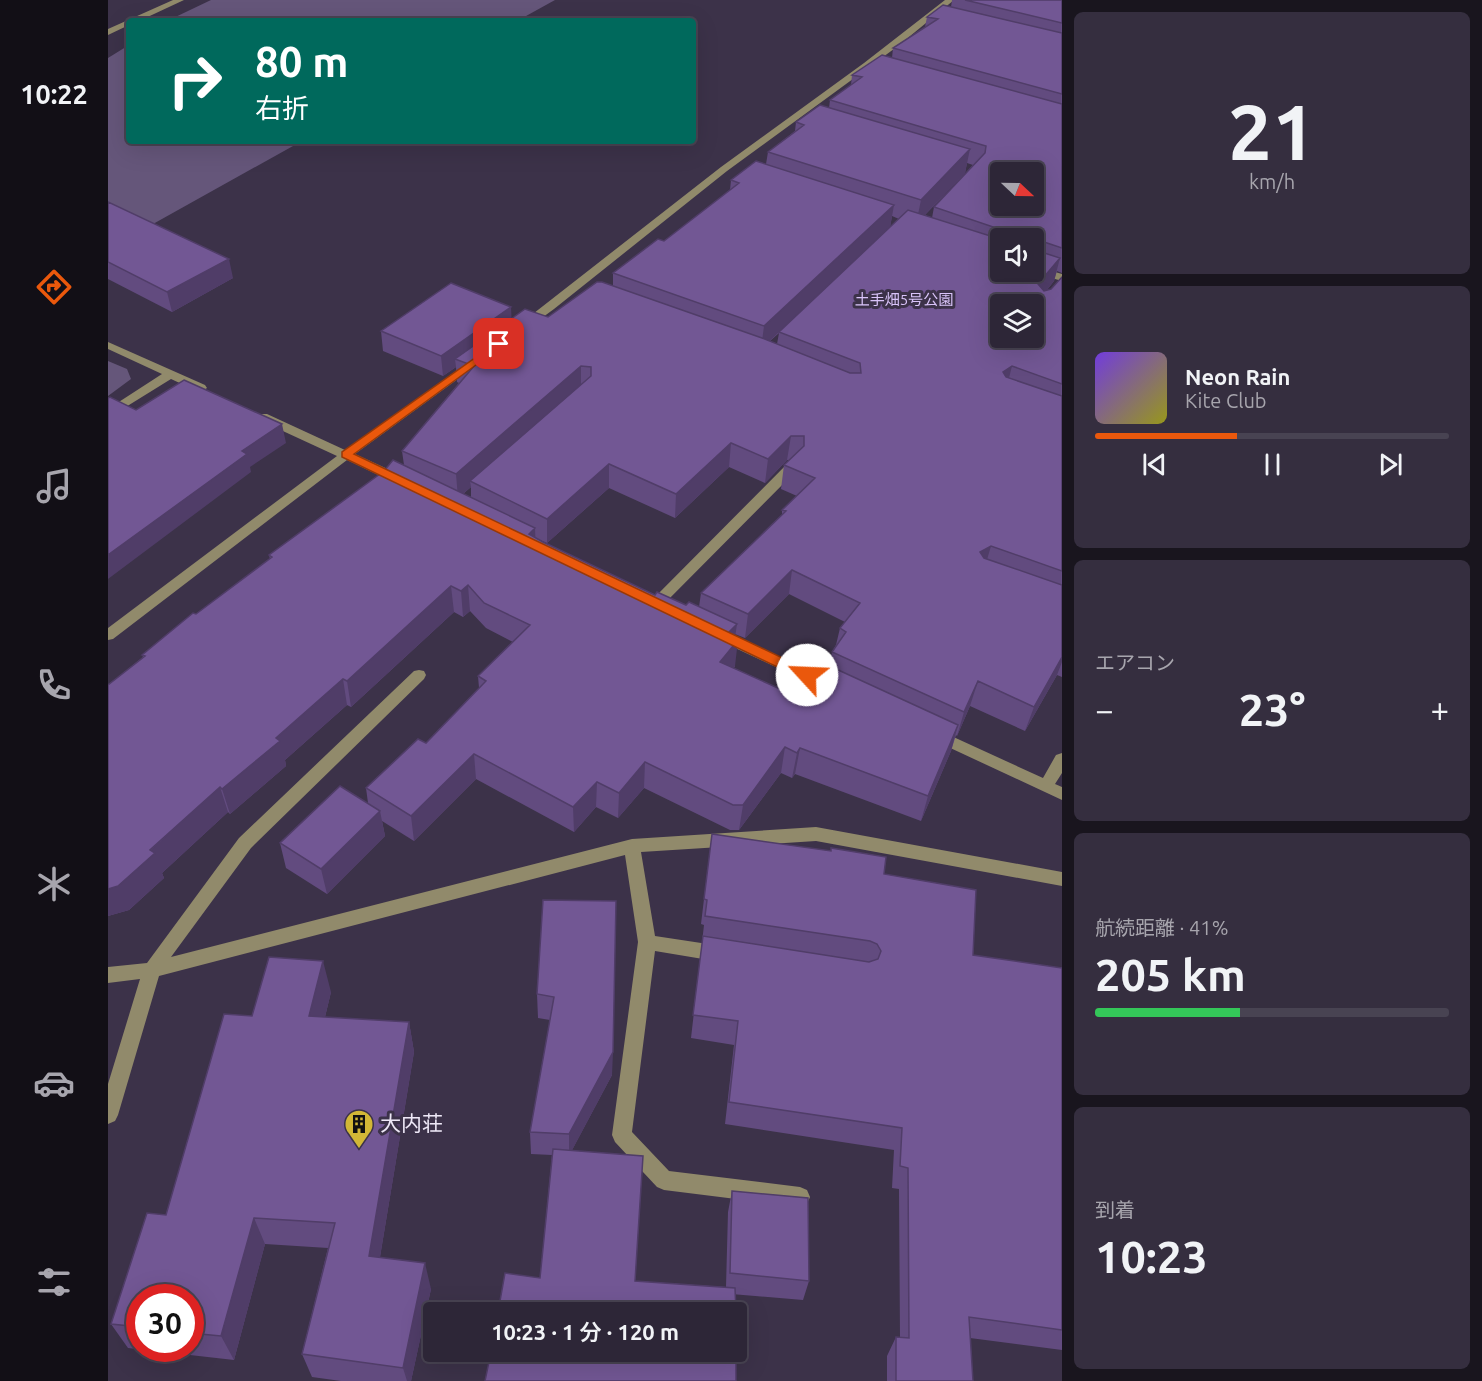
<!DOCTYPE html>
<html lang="ja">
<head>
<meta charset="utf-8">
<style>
	body { margin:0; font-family:Ubuntu,"Noto Sans JP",sans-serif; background:#352e3f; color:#f1f3f6; height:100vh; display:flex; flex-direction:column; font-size:22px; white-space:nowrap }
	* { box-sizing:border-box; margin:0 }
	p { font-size:20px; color:#a7a5ad }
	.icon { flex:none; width:33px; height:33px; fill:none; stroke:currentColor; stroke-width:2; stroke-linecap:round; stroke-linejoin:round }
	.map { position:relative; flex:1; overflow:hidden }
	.drawer { display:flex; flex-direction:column; gap:12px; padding:12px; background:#19151e; width:420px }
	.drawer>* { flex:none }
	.top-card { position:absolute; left:18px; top:18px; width:570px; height:126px; border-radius:6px; box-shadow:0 6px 24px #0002,0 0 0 2px #484352; background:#00695c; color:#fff; overflow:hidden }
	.needle { width:39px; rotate:112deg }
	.buttons { position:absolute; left:882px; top:162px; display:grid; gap:12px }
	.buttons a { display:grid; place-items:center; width:54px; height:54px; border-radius:6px; background:#2d2637; box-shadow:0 6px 24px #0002,0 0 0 2px #484352; font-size:30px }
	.speed { position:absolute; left:18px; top:1284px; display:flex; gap:12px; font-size:30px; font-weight:700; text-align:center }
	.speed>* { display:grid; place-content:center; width:78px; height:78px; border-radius:50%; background:#2d2637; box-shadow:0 6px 24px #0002,0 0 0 2px #484352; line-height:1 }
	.speed .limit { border:9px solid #d22; background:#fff; color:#111 }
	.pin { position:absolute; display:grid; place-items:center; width:51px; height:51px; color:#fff; margin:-26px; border-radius:12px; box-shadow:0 3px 9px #0006 }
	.me { position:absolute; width:66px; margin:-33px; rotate:295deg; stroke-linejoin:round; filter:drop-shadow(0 0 4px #0008) }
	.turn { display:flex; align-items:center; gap:21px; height:126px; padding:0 30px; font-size:27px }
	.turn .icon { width:78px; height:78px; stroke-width:2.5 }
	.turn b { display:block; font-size:42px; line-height:51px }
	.big { font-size:45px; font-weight:600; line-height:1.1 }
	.drawer .card { flex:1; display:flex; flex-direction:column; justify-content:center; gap:9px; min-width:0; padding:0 21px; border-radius:9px; background:#352e3f }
	.drawer .dial { align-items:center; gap:0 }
	.dial b { font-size:78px; line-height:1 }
	.song { display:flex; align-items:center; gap:18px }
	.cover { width:72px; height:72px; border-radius:9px; background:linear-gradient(135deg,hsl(260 70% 55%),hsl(60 70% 35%)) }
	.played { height:6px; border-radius:3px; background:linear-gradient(90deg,#ea580c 40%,#484352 40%) }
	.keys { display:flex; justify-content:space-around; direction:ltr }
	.heat { display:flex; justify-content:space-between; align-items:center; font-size:33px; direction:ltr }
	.charge { height:9px; border-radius:4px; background:linear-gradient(90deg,#34c759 41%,#484352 0) }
	.trip { position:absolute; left:315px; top:1302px; width:324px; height:60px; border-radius:6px; background:#2d2637; box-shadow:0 6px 24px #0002,0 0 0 2px #484352; font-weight:600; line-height:60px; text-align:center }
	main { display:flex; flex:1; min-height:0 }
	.tabs { display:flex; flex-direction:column; width:108px; justify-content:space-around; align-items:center; background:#120f16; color:#a7a5ad }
	.tabs .icon { width:42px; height:42px }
	.tabs .on { color:#ea580c }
	.tabs b { font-size:27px; color:#f1f3f6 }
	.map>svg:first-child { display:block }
</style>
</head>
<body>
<main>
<nav class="tabs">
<b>10:22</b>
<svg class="icon on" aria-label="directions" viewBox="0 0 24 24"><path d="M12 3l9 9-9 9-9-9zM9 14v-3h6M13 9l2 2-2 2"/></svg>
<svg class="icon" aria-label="music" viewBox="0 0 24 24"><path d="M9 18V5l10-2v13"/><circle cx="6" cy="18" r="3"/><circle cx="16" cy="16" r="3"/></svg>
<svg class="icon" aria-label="phone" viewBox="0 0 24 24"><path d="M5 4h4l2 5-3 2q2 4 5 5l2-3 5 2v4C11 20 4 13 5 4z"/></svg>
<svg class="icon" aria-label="climate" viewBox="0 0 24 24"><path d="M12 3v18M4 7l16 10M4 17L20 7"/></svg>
<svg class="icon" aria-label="car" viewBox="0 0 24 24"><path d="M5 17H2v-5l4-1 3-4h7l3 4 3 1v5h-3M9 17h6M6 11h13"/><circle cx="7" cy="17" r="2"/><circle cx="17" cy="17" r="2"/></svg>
<svg class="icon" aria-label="filters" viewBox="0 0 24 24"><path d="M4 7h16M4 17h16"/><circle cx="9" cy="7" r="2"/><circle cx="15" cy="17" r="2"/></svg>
</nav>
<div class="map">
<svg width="954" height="1381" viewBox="0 0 954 1381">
	<rect width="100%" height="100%" fill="#3c3249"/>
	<path fill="#65567a" d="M 103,0 L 447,0 L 409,21 L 59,21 Z
		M 21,45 L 21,141 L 194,141 L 45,224 L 0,207 L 0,58 Z
		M 0,361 L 19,369 L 23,379 L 0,396 Z"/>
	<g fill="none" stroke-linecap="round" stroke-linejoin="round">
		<path fill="#918a6b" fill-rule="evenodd" d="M 65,0 L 76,0 L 31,21 L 21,21 L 21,25 L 0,35 L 0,29 Z
			M 837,0 L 846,0 L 790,46 L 619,171 L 446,309 L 420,328 L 412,328 L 412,324 L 613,167 L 756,63 Z
			M 926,266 L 954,274 L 954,281 L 923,272 L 926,272 Z
			M 0,342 L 97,385 L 99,388 L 93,392 L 89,391 L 63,379 L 0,418 L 0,409 L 54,374 L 0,349 Z
			M 365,359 L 371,363 L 369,365 L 247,454 L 297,477 L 298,480 L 297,483 L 287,483 L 239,460 L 5,639 L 0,640 L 0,628 L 229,456 L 151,420 L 151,414 L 159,414 L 237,450 Z
			M 686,461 L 692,465 L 691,468 L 552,608 L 542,608 L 540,605 L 542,602 L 681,462 Z
			M 613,630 L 727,682 L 729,686 L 727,690 L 717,690 L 608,639 L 606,635 Z
			M 311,670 L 316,671 L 318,675 L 316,679 L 143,848 L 63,957 L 524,839 L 708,827 L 954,872 L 954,886 L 708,841 L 533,852 L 547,936 L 613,946 L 619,949 L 622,954 L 619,959 L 613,962 L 547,951 L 524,1132 L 561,1171 L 692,1187 L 699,1190 L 702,1197 L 699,1204 L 692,1207 L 556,1190 L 549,1187 L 507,1142 L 504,1135 L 530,942 L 517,855 L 51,976 L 10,1115 L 7,1121 L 0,1124 L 0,1084 L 32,979 L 0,983 L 0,967 L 39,963 L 131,838 L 306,671 Z
			M 828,729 L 935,778 L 948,755 L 954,753 L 954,773 L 947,784 L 954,787 L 954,800 L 823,739 L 820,735 L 823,731 Z"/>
	</g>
	<path fill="#624b7f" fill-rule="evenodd" d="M 844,0 L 954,0 L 954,273 L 949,271 L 946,281 L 939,290 L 943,289 L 954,277 L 954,677 L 949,675 L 917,731 L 862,706 L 849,736 L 848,735 L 843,751 L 813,821 L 687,774 L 684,778 L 673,773 L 631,830 L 622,830 L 536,788 L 510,818 L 488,807 L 466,832 L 368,779 L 306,841 L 274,821 L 277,836 L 219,894 L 178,868 L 172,843 L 260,803 L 258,788 L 318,743 L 371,688 L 370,676 L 405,642 L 378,628 L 362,611 L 355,617 L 346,612 L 243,707 L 239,705 L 177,760 L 178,766 L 122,814 L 120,812 L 54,873 L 56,878 L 21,910 L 0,916 L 0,685 L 35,657 L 34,655 L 162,559 L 161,555 L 296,465 L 294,451 L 351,383 L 349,382 L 348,367 L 335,376 L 275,351 L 273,331 L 404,318 L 440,317 L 505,285 L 505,273 L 556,241 L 622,190 L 623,180 L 658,164 L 660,152 L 687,131 L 688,122 L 721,108 L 722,100 L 743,85 L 744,75 L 784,58 L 785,48 L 817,27 L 819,17 L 843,7 ZM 859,163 L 865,165 L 826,207 L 824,218 L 817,215 L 857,173 ZM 784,216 L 791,219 L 782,227 ZM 892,238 L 926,238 L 892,272 ZM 671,333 L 669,344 L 662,341 ZM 679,460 L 681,460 L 676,465 L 673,489 L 689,496 L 674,510 L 674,515 L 593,593 L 591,607 L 578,605 L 547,595 L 427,538 L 439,543 L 501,488 L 567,518 L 621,467 L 657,483 ZM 363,487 L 363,497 L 355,494 ZM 681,594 L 737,622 L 732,628 L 728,645 L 724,652 L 721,666 L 690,697 L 626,668 L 627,666 L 627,634 L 637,638 Z
		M 0,202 L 125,278 L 64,312 L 0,279 Z
		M 776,874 L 865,955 L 954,968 L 954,1350 L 862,1338 L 865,1381 L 779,1381 L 779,1356 L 788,1337 L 792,1338 L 791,1189 L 784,1188 L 786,1150 L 617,1124 L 626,1045 L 583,1038 L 596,925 L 593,924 L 596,899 Z
		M 435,900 L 504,1075 L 464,1150 L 527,1281 L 618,1287 L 620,1212 L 624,1191 L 701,1281 L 695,1300 L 432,1278 L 444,1155 L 423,1154 L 422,1132 L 442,1020 L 430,1018 L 429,994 Z
		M 223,992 L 217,1017 L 301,1022 L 306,1052 L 272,1257 L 323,1289 L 303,1381 L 233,1381 L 204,1377 L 194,1354 L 220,1248 L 157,1244 L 126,1360 L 20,1348 L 3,1324 L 58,1215 L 144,1016 ZM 32,1298 L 82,1298 L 82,1348 L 32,1348 Z"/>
	<path fill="#503d68" d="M 862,149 L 857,173 L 808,224 L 813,200 Z
		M 786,205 L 782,228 L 653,349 L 656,326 Z
		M 952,258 L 946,281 L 926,306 L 930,284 Z
		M 121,259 L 125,278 L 64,312 L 59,292 Z
		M 403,307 L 404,327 L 347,359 L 348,367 L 335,376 L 333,356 Z
		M 473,366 L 473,390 L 362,481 L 363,487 L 350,498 L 348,474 Z
		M 904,366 L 898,390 L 895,372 Z
		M 174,424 L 178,443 L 142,467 L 143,472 L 0,579 L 0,555 L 134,451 Z
		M 683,436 L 679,460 L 657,483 L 660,459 Z
		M 623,443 L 621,467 L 567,518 L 568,494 Z
		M 501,464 L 501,488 L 439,543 L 439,519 Z
		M 427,528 L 428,553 L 421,534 Z
		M 883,546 L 876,570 L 872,552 Z
		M 684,570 L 681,594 L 637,638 L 640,614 Z
		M 360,585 L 362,611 L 355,617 L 353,591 Z
		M 343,586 L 346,612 L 243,707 L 239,681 Z
		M 629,624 L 626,645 L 630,640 L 627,666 L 609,688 L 612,662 L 618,635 Z
		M 954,657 L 954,662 L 949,675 L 917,731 L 926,707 Z
		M 235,679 L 239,705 L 177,760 L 178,766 L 122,814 L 114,789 L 168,738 Z
		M 870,681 L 862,706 L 849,736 L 856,712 Z
		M 850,725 L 843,751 L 813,821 L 820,796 Z
		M 677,747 L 673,773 L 631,830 L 635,805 Z
		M 692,748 L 687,774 L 684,778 L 689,753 Z
		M 366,754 L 368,779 L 306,841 L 303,816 Z
		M 537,762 L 536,788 L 510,818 L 511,793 Z
		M 489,782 L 488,807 L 466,832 L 465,807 Z
		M 112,787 L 120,812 L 54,873 L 56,878 L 21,910 L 0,916 L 0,889 Z
		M 272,811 L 277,836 L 219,894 L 213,869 Z
		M 215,961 L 223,992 L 210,1046 L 201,1016 Z
		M 301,1022 L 306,1052 L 268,1281 L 261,1256 Z
		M 505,1052 L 504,1075 L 461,1156 L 461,1134 Z
		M 146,1218 L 157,1244 L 126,1360 L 113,1336 Z
		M 317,1263 L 323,1289 L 303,1381 L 299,1381 L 295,1368 Z"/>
	<path fill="#725794" stroke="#503d68" stroke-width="1.5" fill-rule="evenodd" d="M 857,0 L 954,0 L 954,23 Z
		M 835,5 L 954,33 L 954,94 L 785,48 L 830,19 L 819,17 Z
		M 774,55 L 954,104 L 954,248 L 933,241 L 927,250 L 952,258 L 930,284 L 936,291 L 943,289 L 954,277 L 954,384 L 904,366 L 895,372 L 898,377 L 954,396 L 954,571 L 883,546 L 872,552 L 876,558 L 954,585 L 954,657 L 926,707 L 870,681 L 856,712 L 724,652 L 738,632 L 732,628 L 752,603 L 684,570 L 640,614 L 593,593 L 678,511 L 674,510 L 707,478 L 676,465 L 696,446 L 696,436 L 683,436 L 660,459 L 623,443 L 568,494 L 501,464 L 439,519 L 362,481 L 483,376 L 483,367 L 473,366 L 348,474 L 294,451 L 366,366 L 347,359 L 417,309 L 440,317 L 489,282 L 494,282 L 654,338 L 742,373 L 753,373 L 752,363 L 671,332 L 800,210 L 892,239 L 892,272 L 926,272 L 926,238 L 899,238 L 900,232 L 826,207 L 877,153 L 878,146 L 722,100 L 754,77 L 744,75 ZM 892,172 L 926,172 L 926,206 L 892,206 ZM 892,304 L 926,304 L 926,338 L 892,338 Z
		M 712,105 L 862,149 L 813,200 L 660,152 L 696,125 L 688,122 Z
		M 648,161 L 786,205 L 656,326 L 505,273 L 550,239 L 556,241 L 631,183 L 623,180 Z
		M 0,202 L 121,259 L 59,292 L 0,262 Z
		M 343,283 L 403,307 L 333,356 L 273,331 Z
		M 76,380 L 174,424 L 134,451 L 139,454 L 0,555 L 0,398 L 2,397 L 28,410 Z
		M 285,460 L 427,528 L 421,534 L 435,542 L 547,595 L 549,592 L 578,605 L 581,602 L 629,624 L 618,635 L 630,640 L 612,662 L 690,697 L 715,663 L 850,725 L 820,796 L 692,748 L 689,753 L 677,747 L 635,805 L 625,805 L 537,762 L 511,793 L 489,782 L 465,807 L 366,754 L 303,816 L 258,788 L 310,739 L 318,743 L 378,681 L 370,676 L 422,625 L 376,603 L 360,585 L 353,591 L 343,586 L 239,681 L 235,679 L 168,738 L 172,741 L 114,789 L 112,787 L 42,850 L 47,853 L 10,886 L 0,889 L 0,685 L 37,656 L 34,655 L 85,613 L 88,614 L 164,557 L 161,555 L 276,471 Z
		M 232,786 L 272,811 L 213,869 L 172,843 Z
		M 604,834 L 723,851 L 723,848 L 778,857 L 776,874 L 868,890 L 865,955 L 954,968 L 954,1330 L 861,1317 L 865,1381 L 788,1381 L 788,1337 L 801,1338 L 800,1168 L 792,1166 L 794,1128 L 621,1102 L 630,1021 L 585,1015 L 595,936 L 761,962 L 770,959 L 773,951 L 769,944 L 762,941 L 597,916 L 599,900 L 596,899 Z
		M 435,900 L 508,901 L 505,1052 L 461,1134 L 422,1132 L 446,997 L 429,994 Z
		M 161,957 L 215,961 L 201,1016 L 301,1022 L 261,1256 L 317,1263 L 295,1368 L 194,1354 L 227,1223 L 146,1218 L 113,1336 L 82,1333 L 82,1298 L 32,1298 L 32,1327 L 3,1324 L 39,1213 L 58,1215 L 116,1014 L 144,1016 Z
		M 445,1149 L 535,1156 L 527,1281 L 627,1288 L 628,1312 L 390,1312 L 397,1273 L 432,1278 Z
		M 624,1191 L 700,1198 L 701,1281 L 622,1273 Z
		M 383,1352 L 628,1352 L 628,1381 L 377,1381 Z"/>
	<path fill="#ea580c" stroke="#983908" stroke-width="1.5" d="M 391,341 L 396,344 L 394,346 L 246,454 L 704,672 L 706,675 L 704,679 L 694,679 L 234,457 L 234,452 Z"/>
	<defs>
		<g id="building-pin" transform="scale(1.5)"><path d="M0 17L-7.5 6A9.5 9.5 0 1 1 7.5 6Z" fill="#d2b736" stroke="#3c3249"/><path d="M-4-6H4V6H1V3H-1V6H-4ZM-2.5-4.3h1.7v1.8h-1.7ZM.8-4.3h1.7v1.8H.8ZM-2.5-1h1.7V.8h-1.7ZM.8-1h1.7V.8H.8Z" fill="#111"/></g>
	</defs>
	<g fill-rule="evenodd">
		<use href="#building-pin" x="251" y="1124"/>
	</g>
	<g text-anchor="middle" stroke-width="6" stroke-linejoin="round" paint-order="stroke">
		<g font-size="15" fill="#d9c3f9" stroke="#3c3249">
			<text x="796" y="305">土手畑5号公園</text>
		</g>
		<g font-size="21" fill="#eee8f7" stroke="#3c3249" text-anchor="start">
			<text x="272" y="1131">大内荘</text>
		</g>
	</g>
</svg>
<div class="buttons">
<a><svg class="needle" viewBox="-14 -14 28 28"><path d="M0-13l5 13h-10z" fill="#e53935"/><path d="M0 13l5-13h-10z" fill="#a7a5ad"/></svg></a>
<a><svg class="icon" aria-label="sound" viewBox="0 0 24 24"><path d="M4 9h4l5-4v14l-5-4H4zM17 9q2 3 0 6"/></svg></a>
<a><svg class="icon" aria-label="layers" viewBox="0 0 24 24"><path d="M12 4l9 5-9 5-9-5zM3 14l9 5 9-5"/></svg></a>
</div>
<div class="speed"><div class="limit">30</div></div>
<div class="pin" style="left:391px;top:344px;background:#d93025"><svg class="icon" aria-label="arrive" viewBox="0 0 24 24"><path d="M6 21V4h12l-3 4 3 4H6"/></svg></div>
<svg class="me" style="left:699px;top:675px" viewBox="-20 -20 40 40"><circle r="19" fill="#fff"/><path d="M0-13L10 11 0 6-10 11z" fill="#ea580c"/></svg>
<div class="trip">10:23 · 1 分 · 120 m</div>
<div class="top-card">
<div class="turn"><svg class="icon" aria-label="right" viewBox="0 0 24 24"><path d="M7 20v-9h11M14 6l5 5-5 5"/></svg><div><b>80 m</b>右折</div></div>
</div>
</div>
<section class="drawer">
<div class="card dial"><b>21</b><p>km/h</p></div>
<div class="card">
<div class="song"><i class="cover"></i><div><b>Neon Rain</b><p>Kite Club</p></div></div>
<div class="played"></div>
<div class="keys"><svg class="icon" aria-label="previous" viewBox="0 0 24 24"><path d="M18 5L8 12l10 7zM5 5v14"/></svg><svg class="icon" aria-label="pause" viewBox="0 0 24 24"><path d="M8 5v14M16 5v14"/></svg><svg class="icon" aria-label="next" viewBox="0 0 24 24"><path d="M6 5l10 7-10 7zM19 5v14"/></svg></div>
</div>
<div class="card"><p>エアコン</p>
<div class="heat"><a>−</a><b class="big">23°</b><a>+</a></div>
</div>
<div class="card"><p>航続距離 · 41%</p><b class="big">205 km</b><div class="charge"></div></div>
<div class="card"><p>到着</p><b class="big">10:23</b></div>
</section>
</main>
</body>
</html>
